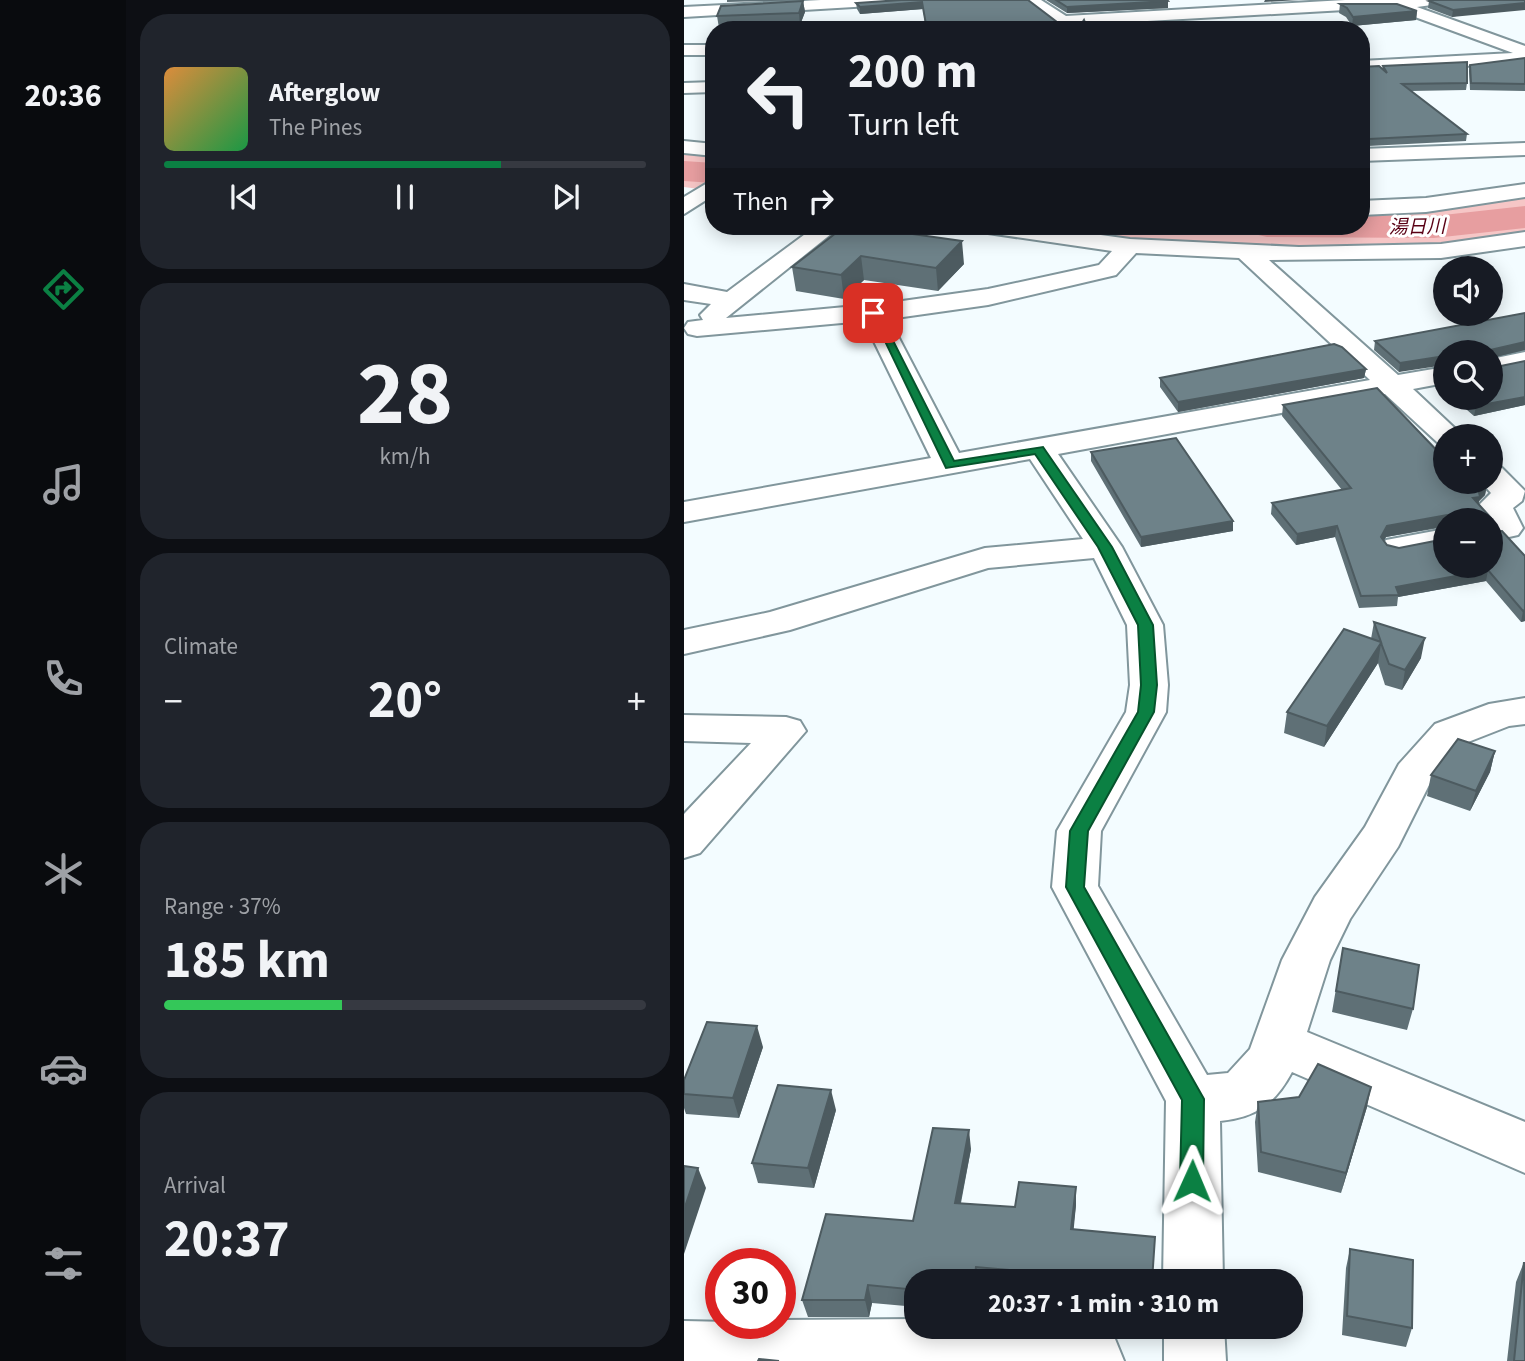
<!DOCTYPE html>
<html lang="en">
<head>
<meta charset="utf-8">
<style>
	body { margin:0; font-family:"Source Sans 3","Noto Sans JP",sans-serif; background:#20242c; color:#f1f3f6; height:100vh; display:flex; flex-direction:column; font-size:26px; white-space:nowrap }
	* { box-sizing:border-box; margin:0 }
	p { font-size:23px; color:#9ea1a6 }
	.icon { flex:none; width:38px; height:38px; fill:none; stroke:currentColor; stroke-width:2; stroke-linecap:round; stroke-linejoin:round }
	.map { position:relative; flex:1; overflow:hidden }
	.sheet { display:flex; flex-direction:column; gap:14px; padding:14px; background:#0d0f14; width:558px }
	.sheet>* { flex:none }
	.hud { position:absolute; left:21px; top:21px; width:665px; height:214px; border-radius:28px; box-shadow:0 4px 18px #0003; background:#171b24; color:#f1f3f6; overflow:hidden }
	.tools { position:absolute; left:749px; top:256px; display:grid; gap:14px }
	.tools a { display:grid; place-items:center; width:70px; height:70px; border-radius:50%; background:#171b24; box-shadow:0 4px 18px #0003; font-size:35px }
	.speed { position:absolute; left:21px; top:1248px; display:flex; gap:14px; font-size:35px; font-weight:700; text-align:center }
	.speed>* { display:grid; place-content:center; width:91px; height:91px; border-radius:50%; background:#171b24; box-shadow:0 4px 18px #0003; line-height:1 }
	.speed .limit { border:10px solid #d22; background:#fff; color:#111 }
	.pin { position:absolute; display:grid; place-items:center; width:60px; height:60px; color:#fff; margin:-30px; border-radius:14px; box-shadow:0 4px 10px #0006 }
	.me { position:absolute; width:77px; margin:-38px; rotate:1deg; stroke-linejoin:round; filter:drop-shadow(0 0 5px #0008) }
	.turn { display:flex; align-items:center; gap:24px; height:147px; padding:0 28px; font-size:32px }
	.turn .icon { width:91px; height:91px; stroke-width:2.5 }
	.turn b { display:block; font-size:49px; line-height:60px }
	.then { display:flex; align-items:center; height:66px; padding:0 28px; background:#0003; gap:14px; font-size:26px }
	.big { font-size:52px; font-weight:700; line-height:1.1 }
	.sheet .tile { flex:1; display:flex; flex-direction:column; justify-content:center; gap:10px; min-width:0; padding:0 24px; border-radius:28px; background:#20242c }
	.sheet .dial { align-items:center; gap:0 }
	.dial b { font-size:91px; line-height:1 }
	.song { display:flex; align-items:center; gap:21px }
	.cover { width:84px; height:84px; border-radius:10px; background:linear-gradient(135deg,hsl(30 70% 55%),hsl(140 70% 35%)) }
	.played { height:7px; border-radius:4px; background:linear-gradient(90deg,#0b8043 70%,#363941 70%) }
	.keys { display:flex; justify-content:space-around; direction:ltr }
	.heat { display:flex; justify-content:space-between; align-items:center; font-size:38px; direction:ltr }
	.charge { height:10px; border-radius:5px; background:linear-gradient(90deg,#34c759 37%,#363941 0) }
	.trip { position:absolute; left:220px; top:1269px; width:399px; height:70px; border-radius:28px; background:#171b24; box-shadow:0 4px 18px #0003; font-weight:700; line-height:70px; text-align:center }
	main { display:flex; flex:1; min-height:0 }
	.dock { display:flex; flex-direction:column; width:126px; justify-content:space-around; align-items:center; background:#090b0e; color:#9ea1a6 }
	.dock .icon { width:49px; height:49px }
	.dock .current { color:#0b8043 }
	.dock b { font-size:32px; color:#f1f3f6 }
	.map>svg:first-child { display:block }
</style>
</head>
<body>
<main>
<nav class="dock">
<b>20:36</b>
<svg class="icon current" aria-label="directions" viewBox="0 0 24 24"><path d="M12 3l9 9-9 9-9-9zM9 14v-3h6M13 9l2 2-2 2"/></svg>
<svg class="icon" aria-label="music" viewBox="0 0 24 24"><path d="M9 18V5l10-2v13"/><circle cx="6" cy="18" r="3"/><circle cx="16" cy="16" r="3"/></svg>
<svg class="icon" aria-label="phone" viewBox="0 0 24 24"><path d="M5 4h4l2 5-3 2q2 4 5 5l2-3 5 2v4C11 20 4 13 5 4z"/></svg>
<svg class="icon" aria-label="climate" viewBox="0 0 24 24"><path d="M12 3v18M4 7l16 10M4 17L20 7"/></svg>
<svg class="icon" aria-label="car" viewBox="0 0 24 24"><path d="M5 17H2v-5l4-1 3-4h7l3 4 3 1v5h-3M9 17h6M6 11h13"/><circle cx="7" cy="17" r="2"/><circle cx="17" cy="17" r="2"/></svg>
<svg class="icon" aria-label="filters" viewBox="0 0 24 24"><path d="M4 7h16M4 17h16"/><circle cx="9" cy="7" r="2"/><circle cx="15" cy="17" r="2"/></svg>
</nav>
<section class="sheet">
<div class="tile">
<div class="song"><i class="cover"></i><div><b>Afterglow</b><p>The Pines</p></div></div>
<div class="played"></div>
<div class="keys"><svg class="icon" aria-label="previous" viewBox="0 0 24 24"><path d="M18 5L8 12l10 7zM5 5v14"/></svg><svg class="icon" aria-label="pause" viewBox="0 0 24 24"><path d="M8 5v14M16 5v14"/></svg><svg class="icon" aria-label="next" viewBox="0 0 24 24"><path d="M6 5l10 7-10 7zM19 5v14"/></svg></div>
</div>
<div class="tile dial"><b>28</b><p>km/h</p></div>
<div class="tile"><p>Climate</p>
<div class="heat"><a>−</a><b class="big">20°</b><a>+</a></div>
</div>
<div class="tile"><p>Range · 37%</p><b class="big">185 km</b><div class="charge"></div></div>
<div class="tile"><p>Arrival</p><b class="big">20:37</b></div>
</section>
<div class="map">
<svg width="841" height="1361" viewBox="0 0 841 1361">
	<rect width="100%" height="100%" fill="#f3fcff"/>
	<path fill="#f6c6c6" d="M 0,152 L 30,155 L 30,191 L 0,187 Z
		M 841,195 L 841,231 L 716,249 L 445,240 L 324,226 L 677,226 L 677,212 L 775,208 Z"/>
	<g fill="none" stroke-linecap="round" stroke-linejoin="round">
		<path fill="#e79ea0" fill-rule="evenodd" d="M 0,161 L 30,163 L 30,183 L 0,181 Z
			M 841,206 L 841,228 L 750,238 L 583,237 L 570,234 L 564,226 L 677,226 L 677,215 L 750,216 Z"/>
		<g stroke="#81969c" stroke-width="4">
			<path id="minor" d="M 137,0 L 227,0 L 220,4 L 0,17 L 0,7 Z
				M 340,0 L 357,0 L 382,16 L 661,0 L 762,0 L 755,4 L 733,7 L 841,46 L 841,63 L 677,71 L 677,61 L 829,53 L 712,10 L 661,10 L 392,25 L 396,30 L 379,30 Z
				M 0,45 L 30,45 L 30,55 L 0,55 Z
				M 30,82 L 30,92 L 0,93 L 0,83 Z
				M 0,141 L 30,144 L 30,156 L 0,153 Z
				M 841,143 L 841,155 L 677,161 L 677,149 Z
				M 30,179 L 30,195 L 0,214 L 0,197 Z
				M 841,184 L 841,197 L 742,212 L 677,215 L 677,201 L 742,198 Z
				M 132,226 L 157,226 L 42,318 L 204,303 L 304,289 L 415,265 L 428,251 L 304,233 L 296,231 L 293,226 L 351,226 L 446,239 L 615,247 L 757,244 L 841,232 L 841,246 L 757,258 L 585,260 L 714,375 L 761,367 L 761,383 L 729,389 L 779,436 L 761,436 L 761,444 L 753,442 L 701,394 L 374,454 L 438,547 L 479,625 L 484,685 L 482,712 L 417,831 L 414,886 L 523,1075 L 544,1073 L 566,1049 L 598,960 L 631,897 L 681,827 L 715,764 L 751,724 L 805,704 L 841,698 L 841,724 L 825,726 L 779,744 L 747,781 L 714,847 L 666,919 L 646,960 L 623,1032 L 841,1122 L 841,1173 L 608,1072 C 591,1104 571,1118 536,1121 L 539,1281 L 479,1281 L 482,1101 L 368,887 L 373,831 L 442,712 L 446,685 L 443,625 L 410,558 L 304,568 L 106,630 L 0,654 L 0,630 L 86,612 L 301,548 L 399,539 L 346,459 L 0,522 L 0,502 L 247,458 L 180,321 L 13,336 L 4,334 L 0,328 L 4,322 L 19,320 L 16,315 L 27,304 L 0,300 L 0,284 L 43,292 ZM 452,253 L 555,258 L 686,380 L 275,453 L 205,319 L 304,305 L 432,275 Z
				M 841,352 L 841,368 L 807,375 L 807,359 Z
				M 807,466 L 818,468 L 841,491 L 838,501 L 829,508 L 839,528 L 834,535 L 807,541 L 807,520 L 802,520 L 795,505 L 807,493 L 796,481 L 807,481 Z
				M 761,529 L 761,549 L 714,557 L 702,554 L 697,547 L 702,540 Z
				M 0,715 L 102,717 L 116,721 L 122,731 L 16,853 L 0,858 L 0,814 L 67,743 L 0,741 Z
				M 233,1319 L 233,1326 L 396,1326 L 431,1339 L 440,1361 L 0,1361 L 0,1321 L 96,1323 L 96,1320 Z
				M 480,1326 L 540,1326 L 542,1361 L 480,1361 Z"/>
		</g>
		<use href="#minor" fill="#fff" fill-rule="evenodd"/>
	</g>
	<path fill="#5f7076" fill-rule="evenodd" d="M 43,0 L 126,0 L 43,2 Z
		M 217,0 L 377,25 L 404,30 L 242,30 L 239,9 L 176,14 L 173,9 L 172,3 Z
		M 362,0 L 483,0 L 484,8 L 383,13 Z
		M 841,0 L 768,17 L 744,8 L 745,1 Z
		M 119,1 L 121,12 L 116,25 L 35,28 L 33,16 Z
		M 656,4 L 733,11 L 732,20 L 668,26 L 662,17 L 655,13 Z
		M 841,58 L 841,91 L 786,90 L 785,71 L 786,65 Z
		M 699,66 L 783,83 L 782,90 L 727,91 L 783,134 L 782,141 L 684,146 L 677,140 L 677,67 L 698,69 Z
		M 161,226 L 280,264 L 254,291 L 180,280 L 160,299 L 112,291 L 108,267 Z
		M 841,313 L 841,350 L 807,358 L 761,352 L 715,372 L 690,350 L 691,341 Z
		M 841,361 L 841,405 L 790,416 L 768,397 L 807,397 L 807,368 Z
		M 682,369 L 680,378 L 494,412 L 476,387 L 476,378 Z
		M 761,376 L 761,392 L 755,387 L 757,378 Z
		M 693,388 L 761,459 L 761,481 L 800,481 L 803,484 L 801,495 L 795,501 L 794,504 L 807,518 L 808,532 L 818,531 L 841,556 L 841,621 L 837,622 L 802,581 L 714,597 L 713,606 L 675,608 L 651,537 L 612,545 L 587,514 L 588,503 L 658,490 L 598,416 L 599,405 ZM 761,520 L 807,520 L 807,565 L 761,565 L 761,539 L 715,548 L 703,545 L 699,541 L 702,537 L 761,527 Z
		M 407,452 L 549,521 L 549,531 L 457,547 L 407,461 Z
		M 690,622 L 737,658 L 718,690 L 701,685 L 694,663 L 640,747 L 600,733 L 603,712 L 687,639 Z
		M 811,751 L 806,772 L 786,811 L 743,796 L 747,775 Z
		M 659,948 L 729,1009 L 723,1030 L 648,1012 Z
		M 79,1047 L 55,1118 L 2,1114 L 0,1108 L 0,1080 Z
		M 574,1102 L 683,1107 L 657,1193 L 574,1172 L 571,1122 Z
		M 152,1110 L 130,1188 L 74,1183 L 68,1163 Z
		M 287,1149 L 277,1203 L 331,1207 L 392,1205 L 389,1229 L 468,1281 L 233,1281 L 233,1307 L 188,1303 L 185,1317 L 124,1317 L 118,1300 L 229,1221 Z
		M 666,1249 L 728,1328 L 722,1347 L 658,1335 L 662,1268 Z
		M 840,1262 L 841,1361 L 823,1361 L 832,1282 Z"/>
	<path fill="#4d5b60" d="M 581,0 L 615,0 L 580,2 Z
		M 119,1 L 121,12 L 116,25 L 115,13 Z
		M 484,1 L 484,8 L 383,13 L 383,7 Z
		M 238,2 L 239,9 L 176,14 L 176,7 Z
		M 841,3 L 841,10 L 768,17 L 769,10 Z
		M 733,11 L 732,20 L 668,26 L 669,17 Z
		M 278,241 L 280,264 L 254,291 L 252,268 Z
		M 177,256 L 180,280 L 160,299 L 157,275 Z
		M 841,342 L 841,350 L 807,358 L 806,350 Z
		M 761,356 L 761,365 L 715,372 L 716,363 Z
		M 682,369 L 680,378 L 494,412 L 494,402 Z
		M 841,397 L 841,405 L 790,416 L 792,406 Z
		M 803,484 L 801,495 L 795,501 L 794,508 L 789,498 Z
		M 763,515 L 761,526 L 702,537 L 695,549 L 697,537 L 703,526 Z
		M 549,521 L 549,531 L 457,547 L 457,537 Z
		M 653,526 L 651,537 L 612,545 L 613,534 Z
		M 804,570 L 802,581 L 714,597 L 715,595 L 712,587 Z
		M 841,610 L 841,621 L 837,622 L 839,611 Z
		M 741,638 L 737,658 L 718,690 L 721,670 Z
		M 697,643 L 694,663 L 640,747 L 643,726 Z
		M 811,751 L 806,772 L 786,811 L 792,791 Z
		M 73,1026 L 79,1047 L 55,1118 L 49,1098 Z
		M 687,1087 L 683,1107 L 657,1193 L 662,1173 Z
		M 147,1090 L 152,1110 L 130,1188 L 124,1168 Z
		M 285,1130 L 287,1149 L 273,1220 L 271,1203 Z
		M 14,1168 L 22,1188 L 0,1254 L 0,1210 Z
		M 392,1187 L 392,1205 L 388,1247 L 387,1229 Z
		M 292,1267 L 294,1281 L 290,1281 Z
		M 184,1285 L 188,1303 L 185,1317 L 181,1300 Z"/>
	<path fill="#6e8289" stroke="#4d5b60" stroke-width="2" fill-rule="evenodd" d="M 217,0 L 344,0 L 377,25 L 396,26 L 400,20 L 404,30 L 243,30 L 238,2 L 176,7 L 172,3 Z
		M 372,0 L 483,0 L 484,1 L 383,7 Z
		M 750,0 L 841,0 L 841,3 L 769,10 L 745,1 Z
		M 119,1 L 115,13 L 33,16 L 37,6 Z
		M 656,4 L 713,4 L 733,11 L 669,17 L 663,8 Z
		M 841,58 L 841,84 L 787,83 L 786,65 Z
		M 783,62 L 783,83 L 718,84 L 783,134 L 685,139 L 677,132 L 677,67 L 695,66 L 703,73 L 699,66 Z
		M 161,226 L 172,226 L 278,241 L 252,268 L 177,256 L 157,275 L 108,267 Z
		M 841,313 L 841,342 L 806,350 L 806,352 L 761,352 L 761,356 L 716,363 L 691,341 Z
		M 650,344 L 658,347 L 682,369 L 494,402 L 476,378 Z
		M 807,360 L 807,368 L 841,361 L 841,397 L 792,406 L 781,397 L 807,397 Z
		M 693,388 L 761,459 L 761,481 L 800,481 L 803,484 L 795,492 L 796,497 L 789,498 L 807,518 L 808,532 L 818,531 L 841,556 L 841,610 L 839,611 L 804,570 L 712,587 L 715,595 L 677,596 L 653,526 L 613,534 L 588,503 L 667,488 L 599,405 ZM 763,515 L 766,518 L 766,520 L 807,520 L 807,565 L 761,565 L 761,539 L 715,548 L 703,545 L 697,537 L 703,526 Z
		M 492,438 L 549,521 L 457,537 L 407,452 Z
		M 690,622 L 741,638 L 721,670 L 705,664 L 697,643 L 643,726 L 603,712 L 660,629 L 697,642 Z
		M 774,739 L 811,751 L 792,791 L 747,775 Z
		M 659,948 L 735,965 L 729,1009 L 652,991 Z
		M 23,1022 L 73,1026 L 49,1098 L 0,1094 L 0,1080 Z
		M 634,1064 L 687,1087 L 662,1173 L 577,1152 L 574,1102 L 615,1097 Z
		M 94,1085 L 147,1090 L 124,1168 L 68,1163 Z
		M 249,1128 L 285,1130 L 271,1203 L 331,1207 L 335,1182 L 392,1187 L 387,1229 L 471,1237 L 468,1281 L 428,1281 L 428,1279 L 292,1267 L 290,1281 L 233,1281 L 233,1290 L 184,1285 L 181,1300 L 118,1300 L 142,1214 L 229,1221 Z
		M 0,1166 L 14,1168 L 0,1210 Z
		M 666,1249 L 729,1260 L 728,1328 L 663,1316 Z
		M 840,1262 L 841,1361 L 830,1361 Z
		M 75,1359 L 95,1361 L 74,1361 Z"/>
	<path fill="#0b8043" stroke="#07532c" stroke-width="2" d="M 186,310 L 195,313 L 270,461 L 359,447 L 428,547 L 469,625 L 473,685 L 470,712 L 404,831 L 400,887 L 520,1099 L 519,1181 L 516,1188 L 508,1192 L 499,1188 L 496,1181 L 498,1100 L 382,887 L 386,831 L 454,712 L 457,685 L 454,625 L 414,547 L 351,454 L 262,468 Z"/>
	<g text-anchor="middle" stroke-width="6" stroke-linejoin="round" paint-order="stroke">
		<g font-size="19" font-style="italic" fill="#590014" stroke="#fff">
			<text transform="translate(733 226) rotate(-1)" y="7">湯日川</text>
		</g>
	</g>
</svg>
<div class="tools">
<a><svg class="icon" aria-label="sound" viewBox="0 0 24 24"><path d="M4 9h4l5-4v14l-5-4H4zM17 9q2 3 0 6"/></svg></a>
<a><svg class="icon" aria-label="search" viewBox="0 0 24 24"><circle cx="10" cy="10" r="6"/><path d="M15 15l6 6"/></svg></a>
<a>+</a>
<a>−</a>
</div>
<div class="speed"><div class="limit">30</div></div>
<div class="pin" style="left:189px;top:313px;background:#d93025"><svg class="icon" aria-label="arrive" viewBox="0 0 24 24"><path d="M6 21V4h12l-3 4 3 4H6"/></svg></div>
<svg class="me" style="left:508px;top:1181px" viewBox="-20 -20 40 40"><path d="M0-17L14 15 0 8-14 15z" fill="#0b8043" stroke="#fff" stroke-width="4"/></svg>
<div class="trip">20:37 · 1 min · 310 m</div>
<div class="hud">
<div class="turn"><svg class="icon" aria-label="left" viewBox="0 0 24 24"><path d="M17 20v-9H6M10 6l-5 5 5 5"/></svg><div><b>200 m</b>Turn left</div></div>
<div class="then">Then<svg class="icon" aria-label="right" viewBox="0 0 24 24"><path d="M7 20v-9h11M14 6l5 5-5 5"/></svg></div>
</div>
</div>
</main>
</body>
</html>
